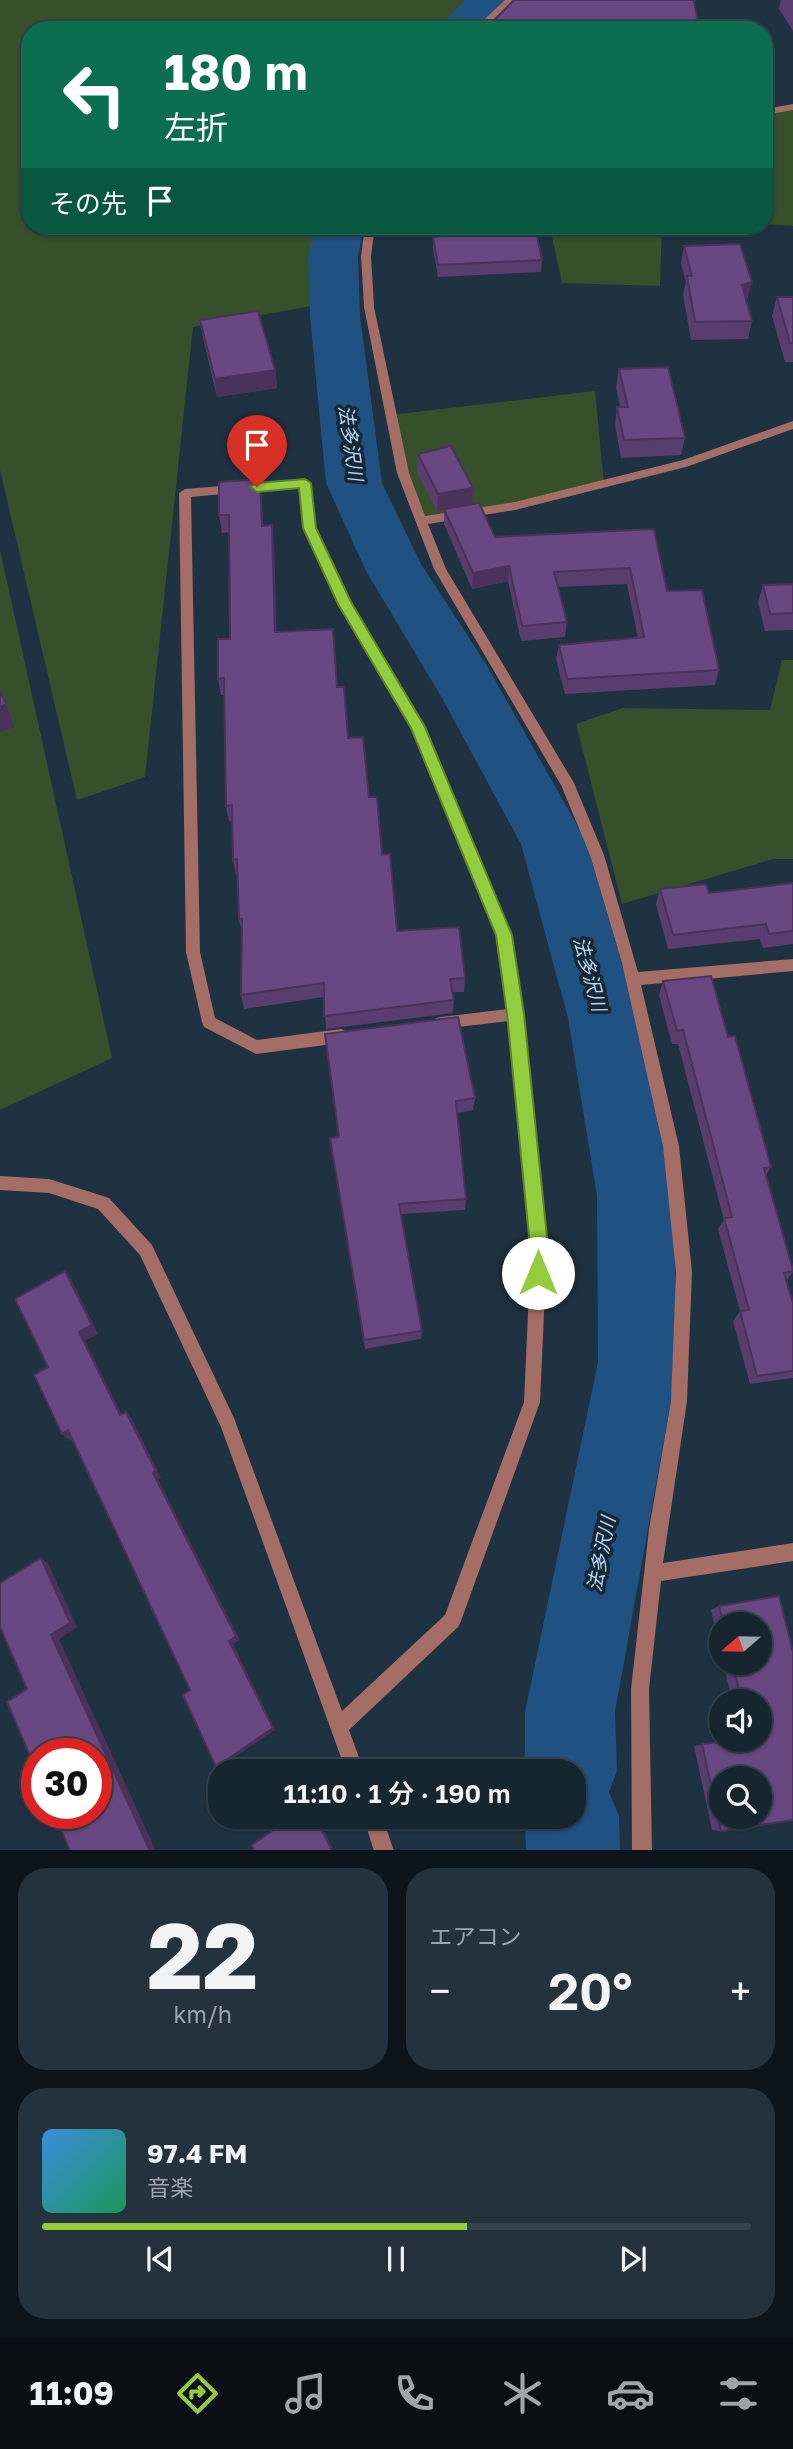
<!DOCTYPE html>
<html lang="ja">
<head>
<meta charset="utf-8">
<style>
	body { margin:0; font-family:"Golos Text","Noto Sans JP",sans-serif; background:#23323d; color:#f1f3f6; height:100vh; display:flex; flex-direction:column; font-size:26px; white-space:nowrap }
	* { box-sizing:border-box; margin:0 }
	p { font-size:23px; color:#9ea5ab }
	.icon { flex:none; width:38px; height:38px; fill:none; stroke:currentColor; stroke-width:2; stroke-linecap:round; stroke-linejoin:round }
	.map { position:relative; height:1850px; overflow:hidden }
	.details { display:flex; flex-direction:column; gap:18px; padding:18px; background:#0c151b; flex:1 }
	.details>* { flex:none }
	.top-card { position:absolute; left:21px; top:21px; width:752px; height:214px; border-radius:28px; box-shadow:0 2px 5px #0004,0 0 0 2px #35434d; background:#0b6e4f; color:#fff; overflow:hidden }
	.needle { width:46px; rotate:250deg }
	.controls { position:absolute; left:709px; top:1612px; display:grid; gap:14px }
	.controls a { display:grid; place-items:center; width:63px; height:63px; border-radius:50%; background:#162631; box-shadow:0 2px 5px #0004,0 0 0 2px #35434d; font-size:35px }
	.speed { position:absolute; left:21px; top:1738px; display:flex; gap:14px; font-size:35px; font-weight:700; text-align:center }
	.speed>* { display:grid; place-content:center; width:91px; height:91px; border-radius:50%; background:#162631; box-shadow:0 2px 5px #0004,0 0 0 2px #35434d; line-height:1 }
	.speed .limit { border:10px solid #d22; background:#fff; color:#111 }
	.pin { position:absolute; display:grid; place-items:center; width:60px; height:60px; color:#fff; margin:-72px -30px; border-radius:50% 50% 50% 0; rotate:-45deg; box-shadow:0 0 7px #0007 }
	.pin .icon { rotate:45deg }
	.me { position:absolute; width:77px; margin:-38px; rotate:0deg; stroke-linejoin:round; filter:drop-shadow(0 0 5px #0008) }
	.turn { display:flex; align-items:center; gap:24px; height:147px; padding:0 28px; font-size:32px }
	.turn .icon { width:91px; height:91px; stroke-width:2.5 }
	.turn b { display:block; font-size:49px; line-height:60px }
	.then { display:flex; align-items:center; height:66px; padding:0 28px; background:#0003; gap:14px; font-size:26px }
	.big { font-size:52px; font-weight:600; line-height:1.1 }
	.details .card { flex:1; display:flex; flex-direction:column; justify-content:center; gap:10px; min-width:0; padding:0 24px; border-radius:28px; background:#23323d }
	.details .dial { align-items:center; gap:0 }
	.dial b { font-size:91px; line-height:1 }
	.song { display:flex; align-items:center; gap:21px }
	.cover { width:84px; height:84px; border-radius:10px; background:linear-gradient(135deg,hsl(210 70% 55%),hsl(150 70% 35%)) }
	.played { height:7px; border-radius:4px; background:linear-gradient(90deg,#93cd3d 60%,#35434d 60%) }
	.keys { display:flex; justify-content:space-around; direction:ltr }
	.heat { display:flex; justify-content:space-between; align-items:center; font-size:38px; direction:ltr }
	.details .tiles { flex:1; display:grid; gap:18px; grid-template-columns:1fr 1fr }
	.card:last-child { grid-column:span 2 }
	.trip { position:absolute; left:208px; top:1759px; width:378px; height:70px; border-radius:28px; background:#162631; box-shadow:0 2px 5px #0004,0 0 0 2px #35434d; font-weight:600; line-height:70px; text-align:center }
	.menu { display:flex; height:112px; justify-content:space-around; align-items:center; background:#090f14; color:#9ea5ab }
	.menu .icon { width:49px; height:49px }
	.menu .on { color:#93cd3d }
	.menu b { font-size:32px; color:#f1f3f6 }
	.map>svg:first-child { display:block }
</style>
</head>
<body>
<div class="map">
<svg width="793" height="1851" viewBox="0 0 793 1851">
	<rect width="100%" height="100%" fill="#1e3241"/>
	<path fill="#36502c" d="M 0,0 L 504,0 L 473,30 L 30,30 L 30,226 L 325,226 L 320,238 L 317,305 L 193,327 L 145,777 L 77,800 L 0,470 Z
		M 793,107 L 793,226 L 765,224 L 765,112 Z
		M 636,226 L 662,226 L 660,286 L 562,283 L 551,232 Z
		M 595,391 L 604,484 L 421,521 L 390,415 Z
		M 0,550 L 112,1058 L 0,1110 Z
		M 782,660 L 793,660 L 793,859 L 773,859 L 622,904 L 576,724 L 623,708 L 770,710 Z"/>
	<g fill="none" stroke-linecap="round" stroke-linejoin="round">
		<path fill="#205183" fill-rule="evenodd" d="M 465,0 L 510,0 L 482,30 L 436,30 Z
			M 316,226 L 364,226 L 358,256 L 360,316 L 382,483 L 421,564 L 486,664 L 586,841 L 638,1018 L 673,1196 L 678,1362 L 615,1712 L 617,1771 L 609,1792 L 619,1816 L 620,1851 L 526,1851 L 525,1816 L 574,1816 L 574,1771 L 525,1771 L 525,1712 L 598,1362 L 597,1196 L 568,1018 L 521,844 L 442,698 L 366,571 L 326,483 L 310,316 L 308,256 Z"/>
		<path fill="#a46d65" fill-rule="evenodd" d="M 505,0 L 514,0 L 482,30 L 473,30 Z
			M 793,104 L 793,110 L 765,115 L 765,109 Z
			M 365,226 L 375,226 L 371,256 L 374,307 L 409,473 L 425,516 L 515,502 L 683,460 L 793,421 L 793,429 L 686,467 L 515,510 L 428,524 L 446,569 L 574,783 L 604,855 L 638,972 L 793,959 L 793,971 L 641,985 L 679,1146 L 692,1272 L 687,1401 L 663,1563 L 793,1543 L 793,1561 L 661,1581 L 649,1689 L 652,1851 L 632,1851 L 631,1689 L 649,1529 L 671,1401 L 676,1272 L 663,1146 L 622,963 L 590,855 L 561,785 L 434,569 L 397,473 L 364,307 L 361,256 Z
			M 305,479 L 311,483 L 316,528 L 351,603 L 424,727 L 511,935 L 523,1014 L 547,1247 L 540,1402 L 461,1621 L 458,1627 L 349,1730 L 364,1771 L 346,1771 L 221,1427 L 140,1255 L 98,1209 L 49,1193 L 0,1190 L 0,1176 L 49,1179 L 103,1196 L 109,1198 L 152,1245 L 234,1418 L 342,1711 L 445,1615 L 524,1402 L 531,1247 L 509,1021 L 441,1029 L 436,1028 L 434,1023 L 436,1018 L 441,1017 L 508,1009 L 497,935 L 412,728 L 339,604 L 304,528 L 300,487 L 191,497 L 200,952 L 215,1018 L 257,1040 L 341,1029 L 346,1031 L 348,1036 L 346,1041 L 341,1043 L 256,1054 L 204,1027 L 202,1022 L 186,952 L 179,493 L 185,489 Z
			M 363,1816 L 382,1816 L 394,1851 L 374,1851 Z"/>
	</g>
	<path fill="#5a3d6f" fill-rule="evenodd" d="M 781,0 L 793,0 L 793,31 L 779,9 Z
		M 437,226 L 542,226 L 536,226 L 542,260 L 541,272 L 438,277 L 433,249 L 433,237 L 439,237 Z
		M 684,246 L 747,300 L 746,300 L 752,321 L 748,339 L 691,340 L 683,295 L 686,282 L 681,264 Z
		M 777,297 L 793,297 L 793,362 L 785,362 L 772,316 Z
		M 200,320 L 275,370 L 277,388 L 217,397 L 203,338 Z
		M 619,369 L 685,438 L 681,455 L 621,458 L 615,425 L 617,407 L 620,407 L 616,387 Z
		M 418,454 L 473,488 L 472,504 L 495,537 L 654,529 L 667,591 L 719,670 L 715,685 L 565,694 L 556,659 L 559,645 L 638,638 L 627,584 L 558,587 L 567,622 L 565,637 L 521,641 L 508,581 L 472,589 L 444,524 L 444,510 L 437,511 L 417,472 Z
		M 260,479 L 263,526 L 274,543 L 276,632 L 337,687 L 348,738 L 369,797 L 382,855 L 397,931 L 465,978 L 464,992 L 452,992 L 454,1000 L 453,1013 L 326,1029 L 324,997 L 244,1009 L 241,995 L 242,934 L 239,919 L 238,874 L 236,875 L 233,860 L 232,821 L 229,821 L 226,806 L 224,695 L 221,695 L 218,679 L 230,639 L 229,532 L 222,533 L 219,515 Z
		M 793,584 L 793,630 L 765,631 L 758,602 L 763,585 Z
		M 793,883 L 793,944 L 763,948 L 760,939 L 668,949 L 656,904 L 660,889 L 709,893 Z
		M 663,981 L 728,1037 L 771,1167 L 766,1175 L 793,1272 L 787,1280 L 793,1303 L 793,1378 L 750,1384 L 733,1321 L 740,1311 L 718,1229 L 724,1220 L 678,1044 L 672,1044 L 659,995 Z
		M 325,1034 L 475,1098 L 473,1110 L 457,1113 L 466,1199 L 465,1210 L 401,1214 L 422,1331 L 421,1339 L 365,1349 L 332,1150 L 330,1138 L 339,1137 Z
		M 779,1596 L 793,1652 L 793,1820 L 721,1831 L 712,1830 L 694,1746 L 738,1740 L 760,1740 L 760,1701 L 732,1701 L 723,1662 L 760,1662 L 760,1624 L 721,1624 L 721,1652 L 711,1610 L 719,1606 ZM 721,1778 L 760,1778 L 760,1816 L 721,1816 Z"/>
	<path fill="#4a325a" d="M 752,282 L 747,300 L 738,304 L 742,285 Z
		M 275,370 L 277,388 L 217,397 L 215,379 Z
		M 260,479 L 262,497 L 264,543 L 262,526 Z
		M 473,488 L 472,506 L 437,511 L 438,494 Z
		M 272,525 L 274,543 L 277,649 L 275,632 Z
		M 509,566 L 508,581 L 472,589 L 473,573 Z
		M 6,704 L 14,727 L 0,732 L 0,707 Z
		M 65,1271 L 72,1281 L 98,1334 L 85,1341 L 126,1423 L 120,1415 L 79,1332 Z
		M 126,1412 L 132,1419 L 161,1478 L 158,1479 L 240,1640 L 233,1644 L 275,1730 L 220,1767 L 216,1767 L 229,1641 Z
		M 68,1430 L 75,1437 L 69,1441 L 62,1434 Z
		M 41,1558 L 48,1563 L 77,1627 L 59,1639 L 156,1851 L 150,1851 L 51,1635 Z
		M 315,1816 L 317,1816 L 334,1851 L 332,1851 Z"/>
	<path fill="#694781" stroke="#4a325a" stroke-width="2" fill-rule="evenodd" d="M 514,0 L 694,0 L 699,30 L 486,29 Z
		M 439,226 L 535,226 L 542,260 L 438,265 L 433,237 L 441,236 Z
		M 740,244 L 752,282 L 742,285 L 752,321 L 695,322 L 687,276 L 692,276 L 684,246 Z
		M 777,297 L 793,297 L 793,343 L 790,343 Z
		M 258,311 L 275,370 L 215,379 L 200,320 Z
		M 668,367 L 685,438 L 624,440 L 617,407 L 628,407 L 619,369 Z
		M 451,446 L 473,488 L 438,494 L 418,454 Z
		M 260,479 L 262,526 L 272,525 L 275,632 L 333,629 L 337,687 L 344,687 L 348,738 L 363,737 L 369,797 L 377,797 L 382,855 L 390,854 L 397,931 L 459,927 L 465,978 L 450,979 L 454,1000 L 324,1016 L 324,983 L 241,995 L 242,919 L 239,919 L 237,859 L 233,860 L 232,805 L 226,806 L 224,678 L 218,679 L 218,639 L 230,639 L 229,515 L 219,515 L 219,482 Z
		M 479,503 L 495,537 L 654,529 L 667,591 L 702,590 L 719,670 L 567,679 L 559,645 L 644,637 L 630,568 L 554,572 L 567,622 L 522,626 L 509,566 L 473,573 L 444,509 Z
		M 793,584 L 793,613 L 770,614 L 763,585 Z
		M 0,691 L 6,704 L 0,707 Z
		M 793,883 L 793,931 L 769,934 L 766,924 L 673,935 L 660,889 L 706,884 L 709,893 Z
		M 711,976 L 728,1037 L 735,1036 L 771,1167 L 764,1168 L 793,1270 L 793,1271 L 784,1273 L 793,1303 L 793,1371 L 757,1376 L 740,1311 L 749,1310 L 724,1218 L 732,1217 L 683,1030 L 677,1031 L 663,981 Z
		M 458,1017 L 475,1098 L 456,1101 L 466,1199 L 399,1204 L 422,1331 L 364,1340 L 330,1138 L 339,1137 L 325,1034 Z
		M 65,1271 L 92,1325 L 79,1332 L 120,1415 L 126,1412 L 156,1471 L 153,1473 L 236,1636 L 229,1641 L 273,1728 L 216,1767 L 183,1695 L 190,1690 L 68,1430 L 62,1434 L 34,1375 L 48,1367 L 15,1299 Z
		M 41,1558 L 70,1623 L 51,1635 L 150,1851 L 70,1851 L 54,1813 L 96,1813 L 96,1754 L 37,1754 L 37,1772 L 7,1702 L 27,1689 L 0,1627 L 0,1583 Z
		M 779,1596 L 793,1652 L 793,1820 L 721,1831 L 702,1744 L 738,1740 L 760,1740 L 760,1701 L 741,1701 L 733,1662 L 760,1662 L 760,1624 L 724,1624 L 719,1606 ZM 721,1778 L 760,1778 L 760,1816 L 721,1816 Z
		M 293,1816 L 315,1816 L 332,1851 L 254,1851 L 252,1845 Z"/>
	<path fill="#93cd3d" stroke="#608528" stroke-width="2" d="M 305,479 L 311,483 L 316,528 L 351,602 L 425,727 L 512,935 L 524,1014 L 548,1247 L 544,1280 L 538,1282 L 531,1280 L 530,1247 L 507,1014 L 496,935 L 411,728 L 338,604 L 303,528 L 299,488 L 257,492 L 250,487 L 257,483 Z"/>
	<g text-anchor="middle" stroke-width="7" stroke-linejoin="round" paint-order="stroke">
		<g font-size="19" font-style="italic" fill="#bcd7f6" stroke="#142836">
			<text transform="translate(351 443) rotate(82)" y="7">法多沢川</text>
			<text transform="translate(590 974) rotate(75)" y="7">法多沢川</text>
			<text transform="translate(601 1554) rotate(-79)" y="7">法多沢川</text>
		</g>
	</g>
</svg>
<div class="controls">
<a><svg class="needle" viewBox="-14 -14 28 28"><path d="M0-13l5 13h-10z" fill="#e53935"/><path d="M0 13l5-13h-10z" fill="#9ea5ab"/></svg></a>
<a><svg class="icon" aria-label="sound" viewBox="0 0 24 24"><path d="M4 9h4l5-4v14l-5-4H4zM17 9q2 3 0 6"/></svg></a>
<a><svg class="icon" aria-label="search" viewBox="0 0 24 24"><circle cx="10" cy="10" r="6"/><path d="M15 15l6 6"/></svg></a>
</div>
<div class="speed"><div class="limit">30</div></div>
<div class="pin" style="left:257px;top:487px;background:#d93025"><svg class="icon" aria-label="arrive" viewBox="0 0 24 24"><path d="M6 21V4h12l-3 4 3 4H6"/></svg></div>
<svg class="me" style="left:538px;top:1273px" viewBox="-20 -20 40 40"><circle r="19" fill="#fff"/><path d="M0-13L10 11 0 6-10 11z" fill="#93cd3d"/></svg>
<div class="trip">11:10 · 1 分 · 190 m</div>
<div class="top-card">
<div class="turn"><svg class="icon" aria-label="left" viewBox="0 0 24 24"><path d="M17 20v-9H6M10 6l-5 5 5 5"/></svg><div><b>180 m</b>左折</div></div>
<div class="then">その先<svg class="icon" aria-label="arrive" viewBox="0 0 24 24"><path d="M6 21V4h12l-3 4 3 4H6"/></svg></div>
</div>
</div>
<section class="details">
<div class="tiles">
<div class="card dial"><b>22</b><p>km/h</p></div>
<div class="card"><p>エアコン</p>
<div class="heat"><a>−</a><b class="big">20°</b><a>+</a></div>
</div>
<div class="card">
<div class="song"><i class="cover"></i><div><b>97.4 FM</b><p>音楽</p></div></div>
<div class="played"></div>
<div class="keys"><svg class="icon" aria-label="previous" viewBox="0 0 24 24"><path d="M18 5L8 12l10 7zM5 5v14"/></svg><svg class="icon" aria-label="pause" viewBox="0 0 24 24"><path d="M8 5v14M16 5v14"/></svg><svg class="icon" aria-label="next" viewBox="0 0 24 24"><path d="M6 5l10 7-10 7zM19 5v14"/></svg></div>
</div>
</div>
</section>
<nav class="menu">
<b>11:09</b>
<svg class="icon on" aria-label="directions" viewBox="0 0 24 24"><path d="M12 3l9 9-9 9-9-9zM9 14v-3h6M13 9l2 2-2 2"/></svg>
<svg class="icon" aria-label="music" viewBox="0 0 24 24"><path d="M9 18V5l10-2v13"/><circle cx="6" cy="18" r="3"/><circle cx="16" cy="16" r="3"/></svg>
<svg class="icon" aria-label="phone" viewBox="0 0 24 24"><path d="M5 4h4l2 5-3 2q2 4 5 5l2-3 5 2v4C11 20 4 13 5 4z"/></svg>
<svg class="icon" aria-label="climate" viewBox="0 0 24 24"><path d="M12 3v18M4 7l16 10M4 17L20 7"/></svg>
<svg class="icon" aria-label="car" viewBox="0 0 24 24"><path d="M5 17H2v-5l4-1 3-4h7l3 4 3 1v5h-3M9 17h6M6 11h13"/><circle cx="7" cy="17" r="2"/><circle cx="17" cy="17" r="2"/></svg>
<svg class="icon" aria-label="filters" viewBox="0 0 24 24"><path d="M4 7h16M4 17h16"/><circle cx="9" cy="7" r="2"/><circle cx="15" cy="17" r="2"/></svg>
</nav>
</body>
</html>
